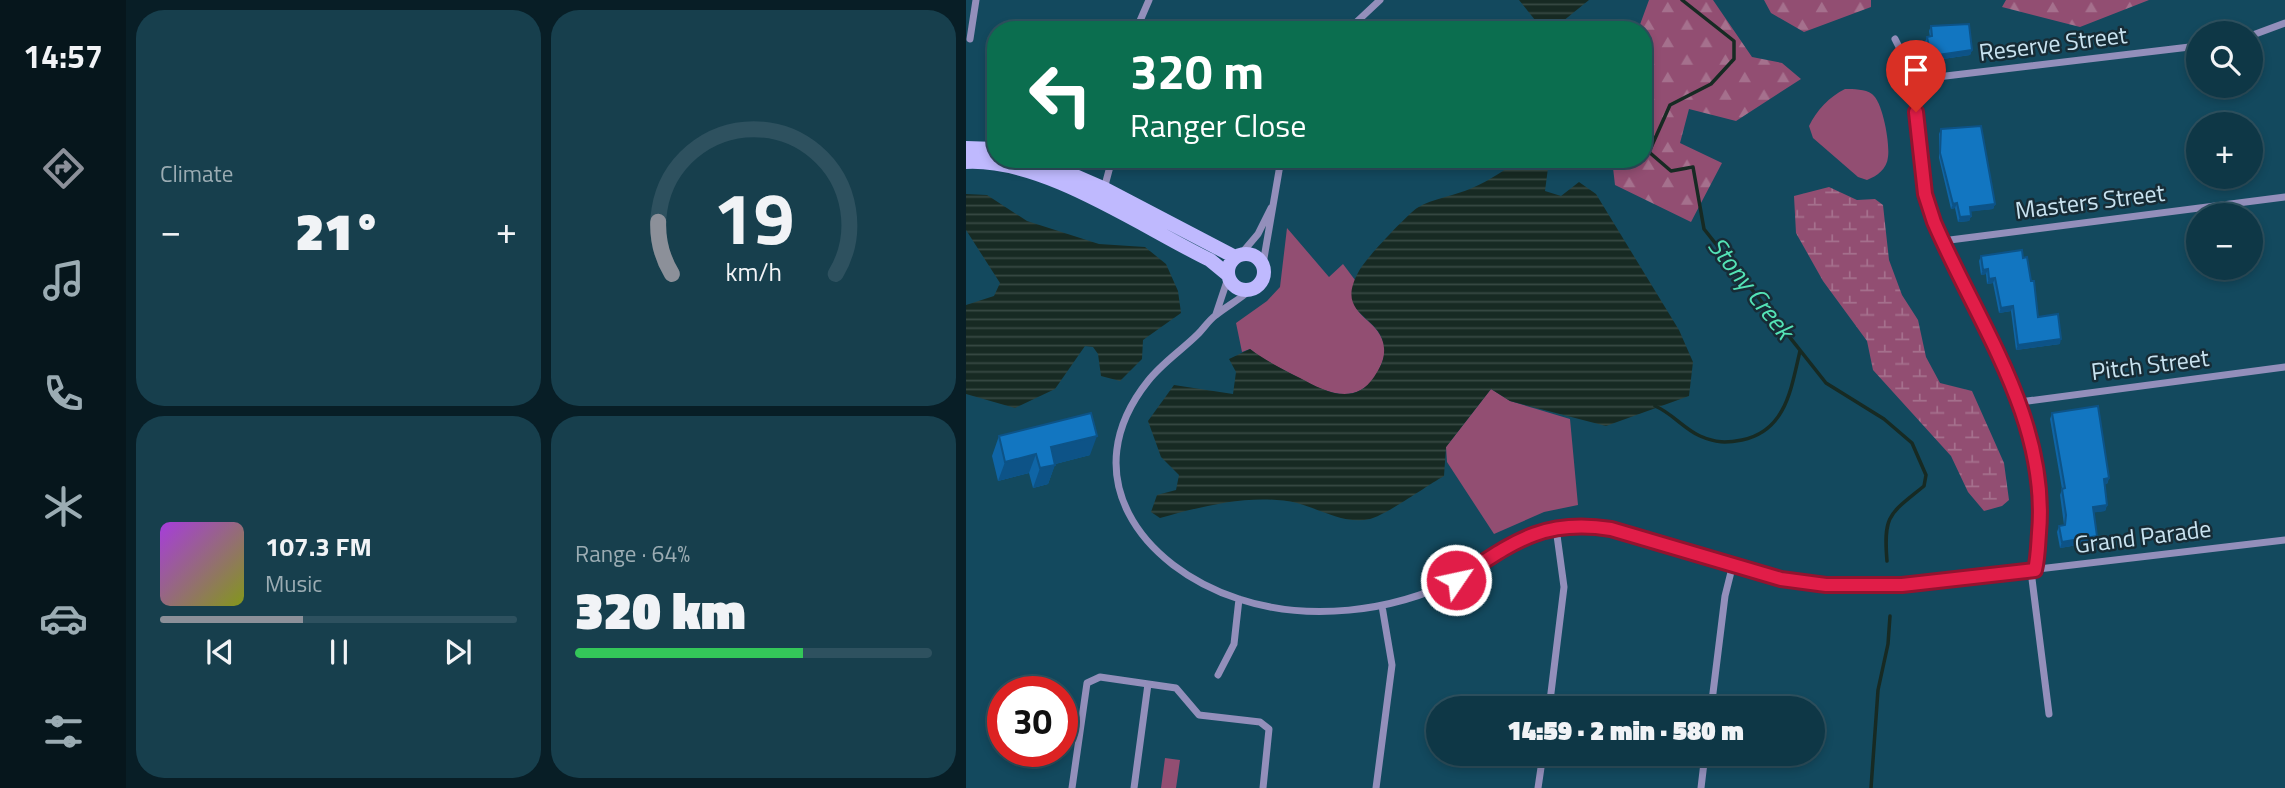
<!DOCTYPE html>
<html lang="en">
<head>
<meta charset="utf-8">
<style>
	body { margin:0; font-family:"Titillium Web",sans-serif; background:#173f4d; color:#f1f3f6; height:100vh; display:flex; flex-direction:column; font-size:26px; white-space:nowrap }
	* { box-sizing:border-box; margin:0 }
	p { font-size:23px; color:#9bacb3 }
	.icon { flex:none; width:38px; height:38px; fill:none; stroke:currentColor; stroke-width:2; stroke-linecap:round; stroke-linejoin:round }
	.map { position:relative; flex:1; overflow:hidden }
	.details { display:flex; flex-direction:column; gap:10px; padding:10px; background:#081e26; width:840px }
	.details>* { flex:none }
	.guide { position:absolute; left:21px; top:21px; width:665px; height:147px; border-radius:28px; box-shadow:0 4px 10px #0003,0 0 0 2px #2e515f; background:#0b6e4f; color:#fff; overflow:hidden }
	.tools { position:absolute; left:1220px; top:21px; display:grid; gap:14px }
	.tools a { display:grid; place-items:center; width:77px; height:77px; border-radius:50%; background:#0e3746; box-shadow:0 4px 10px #0003,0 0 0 2px #2e515f; font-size:35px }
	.speed { position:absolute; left:21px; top:676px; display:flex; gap:14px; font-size:35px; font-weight:700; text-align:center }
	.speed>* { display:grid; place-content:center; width:91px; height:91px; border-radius:50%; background:#0e3746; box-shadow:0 4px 10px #0003,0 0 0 2px #2e515f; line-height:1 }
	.speed .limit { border:10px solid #d22; background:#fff; color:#111 }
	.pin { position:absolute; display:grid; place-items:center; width:60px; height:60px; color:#fff; margin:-72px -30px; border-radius:50% 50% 50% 0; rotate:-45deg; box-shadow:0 0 7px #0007 }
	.pin .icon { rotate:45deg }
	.me { position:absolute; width:77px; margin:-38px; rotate:56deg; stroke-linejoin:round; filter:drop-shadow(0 0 5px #0008) }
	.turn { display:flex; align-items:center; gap:24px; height:147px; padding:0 28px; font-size:32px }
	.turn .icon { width:91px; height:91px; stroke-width:2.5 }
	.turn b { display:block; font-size:49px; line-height:60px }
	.big { font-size:52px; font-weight:800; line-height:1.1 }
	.details .widget { flex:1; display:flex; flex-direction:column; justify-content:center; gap:10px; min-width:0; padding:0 24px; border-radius:28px; background:#173f4d }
	.details .dial { align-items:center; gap:0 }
	.dial svg { height:182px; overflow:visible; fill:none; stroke:#2e515f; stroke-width:7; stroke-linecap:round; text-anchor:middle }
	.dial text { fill:#f1f3f6; stroke:none }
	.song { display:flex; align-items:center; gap:21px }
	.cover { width:84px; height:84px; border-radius:10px; background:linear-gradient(135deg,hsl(280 70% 55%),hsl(70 70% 35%)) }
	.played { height:7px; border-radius:4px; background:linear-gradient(90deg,#8c9099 40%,#2e515f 40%) }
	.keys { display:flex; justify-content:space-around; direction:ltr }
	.heat { display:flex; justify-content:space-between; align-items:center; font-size:38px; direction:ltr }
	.charge { height:10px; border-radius:5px; background:linear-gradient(90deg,#34c759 64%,#2e515f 0) }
	.details .tiles { flex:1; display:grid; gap:10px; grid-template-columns:repeat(2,1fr) }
	.trip { position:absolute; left:460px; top:696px; width:399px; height:70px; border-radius:35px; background:#0e3746; box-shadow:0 4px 10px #0003,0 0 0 2px #2e515f; font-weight:800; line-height:70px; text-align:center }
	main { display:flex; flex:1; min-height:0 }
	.tabs { display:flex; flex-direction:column; width:126px; justify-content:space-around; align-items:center; background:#06161c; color:#9bacb3 }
	.tabs .icon { width:49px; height:49px }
	.tabs .active { color:#8c9099 }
	.tabs b { font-size:32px; color:#f1f3f6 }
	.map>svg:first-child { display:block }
</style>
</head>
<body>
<main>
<nav class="tabs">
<b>14:57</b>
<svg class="icon active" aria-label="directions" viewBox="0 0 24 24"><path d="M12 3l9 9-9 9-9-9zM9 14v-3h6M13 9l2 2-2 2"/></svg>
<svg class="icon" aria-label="music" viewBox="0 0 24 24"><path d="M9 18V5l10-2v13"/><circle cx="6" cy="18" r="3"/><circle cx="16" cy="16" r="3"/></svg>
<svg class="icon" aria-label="phone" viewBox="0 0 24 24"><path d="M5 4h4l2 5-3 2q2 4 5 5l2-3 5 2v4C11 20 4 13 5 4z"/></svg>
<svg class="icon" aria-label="climate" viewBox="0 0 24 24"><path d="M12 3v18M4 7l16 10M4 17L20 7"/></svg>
<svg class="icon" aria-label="car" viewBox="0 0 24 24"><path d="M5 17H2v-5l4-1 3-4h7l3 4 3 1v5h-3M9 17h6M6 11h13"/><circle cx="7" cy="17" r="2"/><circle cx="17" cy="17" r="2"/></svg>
<svg class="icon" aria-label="filters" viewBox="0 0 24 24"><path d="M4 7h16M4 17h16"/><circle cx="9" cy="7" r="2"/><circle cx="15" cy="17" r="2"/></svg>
</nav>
<section class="details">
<div class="tiles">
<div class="widget"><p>Climate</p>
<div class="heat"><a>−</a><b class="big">21°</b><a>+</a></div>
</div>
<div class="widget dial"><svg viewBox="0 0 100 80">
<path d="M14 69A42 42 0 1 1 86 69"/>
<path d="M14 69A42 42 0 0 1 8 46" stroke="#8c9099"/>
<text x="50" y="56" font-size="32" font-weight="700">19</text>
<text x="50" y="72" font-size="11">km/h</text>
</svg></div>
<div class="widget">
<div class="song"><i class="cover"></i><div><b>107.3 FM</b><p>Music</p></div></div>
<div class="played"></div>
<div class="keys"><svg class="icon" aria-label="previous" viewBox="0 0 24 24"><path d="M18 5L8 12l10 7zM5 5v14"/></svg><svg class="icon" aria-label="pause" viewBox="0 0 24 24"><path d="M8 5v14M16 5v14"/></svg><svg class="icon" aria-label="next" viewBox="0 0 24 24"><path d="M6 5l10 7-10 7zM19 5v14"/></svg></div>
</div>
<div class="widget"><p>Range · 64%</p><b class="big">320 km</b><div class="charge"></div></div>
</div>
</section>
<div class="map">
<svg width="1319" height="788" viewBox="0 0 1319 788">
	<defs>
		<pattern id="forest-firs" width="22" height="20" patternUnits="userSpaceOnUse" patternTransform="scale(1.75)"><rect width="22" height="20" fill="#924e72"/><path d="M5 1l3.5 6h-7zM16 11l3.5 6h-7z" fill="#a5708d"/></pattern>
		<pattern id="wetland-marsh" width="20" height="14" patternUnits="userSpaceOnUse" patternTransform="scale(1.75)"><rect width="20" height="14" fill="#924e72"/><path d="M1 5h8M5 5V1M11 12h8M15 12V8" fill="none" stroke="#a5708d"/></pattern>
		<pattern id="water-rules" width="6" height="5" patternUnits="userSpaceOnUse" patternTransform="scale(1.75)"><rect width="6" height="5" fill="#172a23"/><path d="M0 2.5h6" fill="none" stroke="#374943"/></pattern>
	</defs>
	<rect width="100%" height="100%" fill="#13495e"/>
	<path fill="url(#forest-firs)" d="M 683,0 L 747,0 L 786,57 L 816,63 L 835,79 L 770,121 L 723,109 L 714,143 L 756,163 L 725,222 L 649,185 L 646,159 L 677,159 L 677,30 L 672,30 Z
		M 798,0 L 905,0 L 905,7 L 838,32 L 805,13 Z
		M 1040,0 L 1183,0 L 1114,27 L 1036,7 Z"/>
	<path fill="url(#wetland-marsh)" d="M 863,187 L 891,200 L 909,199 L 917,205 L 923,260 L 936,295 L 952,320 L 960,357 L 974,383 L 1006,391 L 1038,463 L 1043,500 L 1036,506 L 1018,511 L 1002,492 L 985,456 L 907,370 L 901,341 L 857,281 L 830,233 L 828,196 Z"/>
	<path fill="#924e72" d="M 879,89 C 888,89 899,89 906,94 C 917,102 924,144 922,157 C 921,169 911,176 901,180 L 892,177 L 847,138 L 843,126 C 850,111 864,96 879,89 Z
		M 321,228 L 363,277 L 377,264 L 389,280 C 379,320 409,314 418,344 C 421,354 415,366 410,375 C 390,406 361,393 335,379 C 317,369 300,362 284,349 L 276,352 L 270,323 L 301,301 L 314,287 Z
		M 525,389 L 544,401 L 604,419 L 612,505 L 578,512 L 528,534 L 481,462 L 480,447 Z
		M 199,758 L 214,760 L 210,788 L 195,788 Z"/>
	<path fill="url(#water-rules)" d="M 553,0 L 623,0 L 586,30 L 577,30 Z
		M 557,159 L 582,168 L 579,191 L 595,196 L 613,182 L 630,194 L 713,330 L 727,362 L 723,396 L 640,426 L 544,401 L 525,389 L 480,447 L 478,476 C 460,486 422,514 404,519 C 379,525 354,509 331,503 C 286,493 237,506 194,518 L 185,512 L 191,495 L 210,490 L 213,475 L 195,457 L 182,421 L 208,385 L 267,394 L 270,372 L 263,359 L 284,349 C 300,361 316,369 334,378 C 358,391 388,407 408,377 C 414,368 419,359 418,348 C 416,314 367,317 393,271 C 400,258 440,216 451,208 C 467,198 489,196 506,188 C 524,181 540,168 557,159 Z
		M 0,194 L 21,195 L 61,221 L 133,244 L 179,247 L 200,264 L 212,291 L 215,313 L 177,340 L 176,359 L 154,381 L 135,376 L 132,354 L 127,347 L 119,346 L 89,389 L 49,408 L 0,394 L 0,305 L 28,296 L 34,283 L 0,230 Z"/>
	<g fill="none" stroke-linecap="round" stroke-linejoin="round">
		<path stroke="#172a23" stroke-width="3.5" d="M 716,0 L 768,41 L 768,59 L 745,84 L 704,105 L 683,152 L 705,171 L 727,167 L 738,229 L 860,383 L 918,419 L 946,443 L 960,475 L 958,486 C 924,514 917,514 921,561
			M 689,406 C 706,413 718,429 734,436 C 750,443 760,443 776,440 C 820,431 825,389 834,351
			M 905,788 L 912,690 L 922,644 L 924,616"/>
		<path stroke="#938fbb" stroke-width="7" d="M 170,30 L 183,0
			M 382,30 L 414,0
			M 1284,36 L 1319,23
			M 4,39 L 10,0
			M 929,39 C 960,94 949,163 968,222 C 1017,335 1103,451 1066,579 L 1083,714
			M 946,80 L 1232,46
			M 138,189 L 146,159
			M 976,241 L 1319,197
			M 275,254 L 292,234 L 305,208
			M 297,264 L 315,159
			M 284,290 C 273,300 261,306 250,315 C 243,320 238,328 232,334 C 216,350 196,363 182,381 C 107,475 175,567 273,599 C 342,622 425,612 490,580 C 510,569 527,552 547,541 C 576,525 613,524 645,529 L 815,579 L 860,585 L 936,585 L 1319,540
			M 250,314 L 262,278
			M 1054,402 L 1319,367
			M 252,675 L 268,644 L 273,599
			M 583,709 L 598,587 L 590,528
			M 745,709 L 759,596 L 767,564
			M 106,788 L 121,683 L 134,677 L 210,688 L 233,715 L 294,722 L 303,729 L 297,788
			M 168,788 L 182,684
			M 410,788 L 426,665 L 416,606
			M 572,788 L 577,754
			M 735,788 L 739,754"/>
		<path stroke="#bfb9fe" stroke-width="14" d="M 0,148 L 30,149
			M 70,159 L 139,189 L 269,257
			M 0,162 C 78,158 174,226 244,260 L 261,274
			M262 272a18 18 0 1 1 36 0a18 18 0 1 1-36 0Z"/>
	</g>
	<path fill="#0f65a6" d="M 965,26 L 1006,50 L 1004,55 L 963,61 L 959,42 L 961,37 L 964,37 L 963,31 Z
		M 975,129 L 1029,204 L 1027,209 L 1004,211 L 1005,216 L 1003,221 L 992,222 L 989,208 L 985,209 L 973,158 L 973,134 Z
		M 1015,256 L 1057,258 L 1072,317 L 1094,344 L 1050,350 L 1045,311 L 1033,313 L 1027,283 L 1021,284 L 1020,274 L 1015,275 L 1013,261 Z
		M 1086,413 L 1143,478 L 1141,484 L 1138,484 L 1141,505 L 1139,511 L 1128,512 L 1131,536 L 1129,542 L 1094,548 L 1091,532 L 1093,526 L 1098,525 L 1094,495 L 1096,489 L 1084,419 Z
		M 33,436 L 124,455 L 89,464 L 82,484 L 67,488 L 63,473 L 32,481 L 26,456 Z"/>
	<path fill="#0d5387" d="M 1006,50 L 1004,55 L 963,61 L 965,56 Z
		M 991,203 L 989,208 L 985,209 L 987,204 Z
		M 1029,204 L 1027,209 L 1002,212 L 1004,207 Z
		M 1005,216 L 1003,221 L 992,222 L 994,217 Z
		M 1022,269 L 1020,274 L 1015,275 L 1017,270 Z
		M 1029,278 L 1027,283 L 1021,284 L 1023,279 Z
		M 1047,306 L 1045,311 L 1033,313 L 1035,308 Z
		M 1095,339 L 1094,344 L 1050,350 L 1052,345 Z
		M 131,436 L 124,455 L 78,467 L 85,447 Z
		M 70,454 L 63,473 L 32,481 L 39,462 Z
		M 89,465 L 82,484 L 67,488 L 74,468 Z
		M 1143,478 L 1141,484 L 1135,485 L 1138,479 Z
		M 1141,505 L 1139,511 L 1125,513 L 1127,507 Z
		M 1131,536 L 1129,542 L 1094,548 L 1096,542 Z"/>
	<path fill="#1276c1" stroke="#0d5387" stroke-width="2" d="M 1003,24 L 1006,50 L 965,56 L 961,37 L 966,36 L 965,26 Z
		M 1015,126 L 1029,204 L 1004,207 L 1005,216 L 994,217 L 991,203 L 987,204 L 974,153 L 975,129 Z
		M 1056,250 L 1057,258 L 1061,257 L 1065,281 L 1068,281 L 1072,317 L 1092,314 L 1095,339 L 1052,345 L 1047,306 L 1035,308 L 1029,278 L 1023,279 L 1022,269 L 1017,270 L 1015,256 Z
		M 1132,406 L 1143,478 L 1138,479 L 1141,505 L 1127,507 L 1131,536 L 1096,542 L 1093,526 L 1099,525 L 1100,515 L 1096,489 L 1099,488 L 1086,413 Z
		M 125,413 L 131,436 L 85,447 L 89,465 L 74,468 L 70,454 L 39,462 L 33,436 Z"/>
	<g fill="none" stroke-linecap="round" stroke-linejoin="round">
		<g stroke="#92132f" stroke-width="18">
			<path id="route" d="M 490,580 C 545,544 575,518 645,529 L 815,579 L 860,585 L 936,585 L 1069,570 C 1072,557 1072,546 1073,533 C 1083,419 1011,322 968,222 L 959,194 L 950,112"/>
		</g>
		<use href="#route" stroke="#e11d48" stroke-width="12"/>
	</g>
	<g text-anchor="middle" stroke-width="5" stroke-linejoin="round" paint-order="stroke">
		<g font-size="24" fill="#c9e3f0" stroke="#172c36">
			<text transform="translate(1087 44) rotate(-7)" y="8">Reserve Street</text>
			<text transform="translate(1124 202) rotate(-7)" y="8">Masters Street</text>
			<text transform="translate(1184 365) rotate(-7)" y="8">Pitch Street</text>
			<text transform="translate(1177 537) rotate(-7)" y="8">Grand Parade</text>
		</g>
		<g font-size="26" font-style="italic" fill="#54e3b6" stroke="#172c36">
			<text transform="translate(785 288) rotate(52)" y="9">Stony Creek</text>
		</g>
	</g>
</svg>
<div class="tools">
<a><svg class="icon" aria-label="search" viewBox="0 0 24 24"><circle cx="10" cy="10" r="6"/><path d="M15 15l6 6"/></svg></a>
<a>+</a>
<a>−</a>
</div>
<div class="speed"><div class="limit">30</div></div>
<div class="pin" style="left:950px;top:112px;background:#d93025"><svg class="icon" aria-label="arrive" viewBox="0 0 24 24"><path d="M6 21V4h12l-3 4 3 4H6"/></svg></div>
<svg class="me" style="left:490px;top:580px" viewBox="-20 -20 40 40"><circle r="17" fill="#e11d48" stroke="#fff" stroke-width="3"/><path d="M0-11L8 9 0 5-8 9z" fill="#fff"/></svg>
<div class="trip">14:59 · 2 min · 580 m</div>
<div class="guide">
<div class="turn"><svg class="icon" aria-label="left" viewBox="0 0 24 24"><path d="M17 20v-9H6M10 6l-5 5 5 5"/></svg><div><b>320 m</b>Ranger Close</div></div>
</div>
</div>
</main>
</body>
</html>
